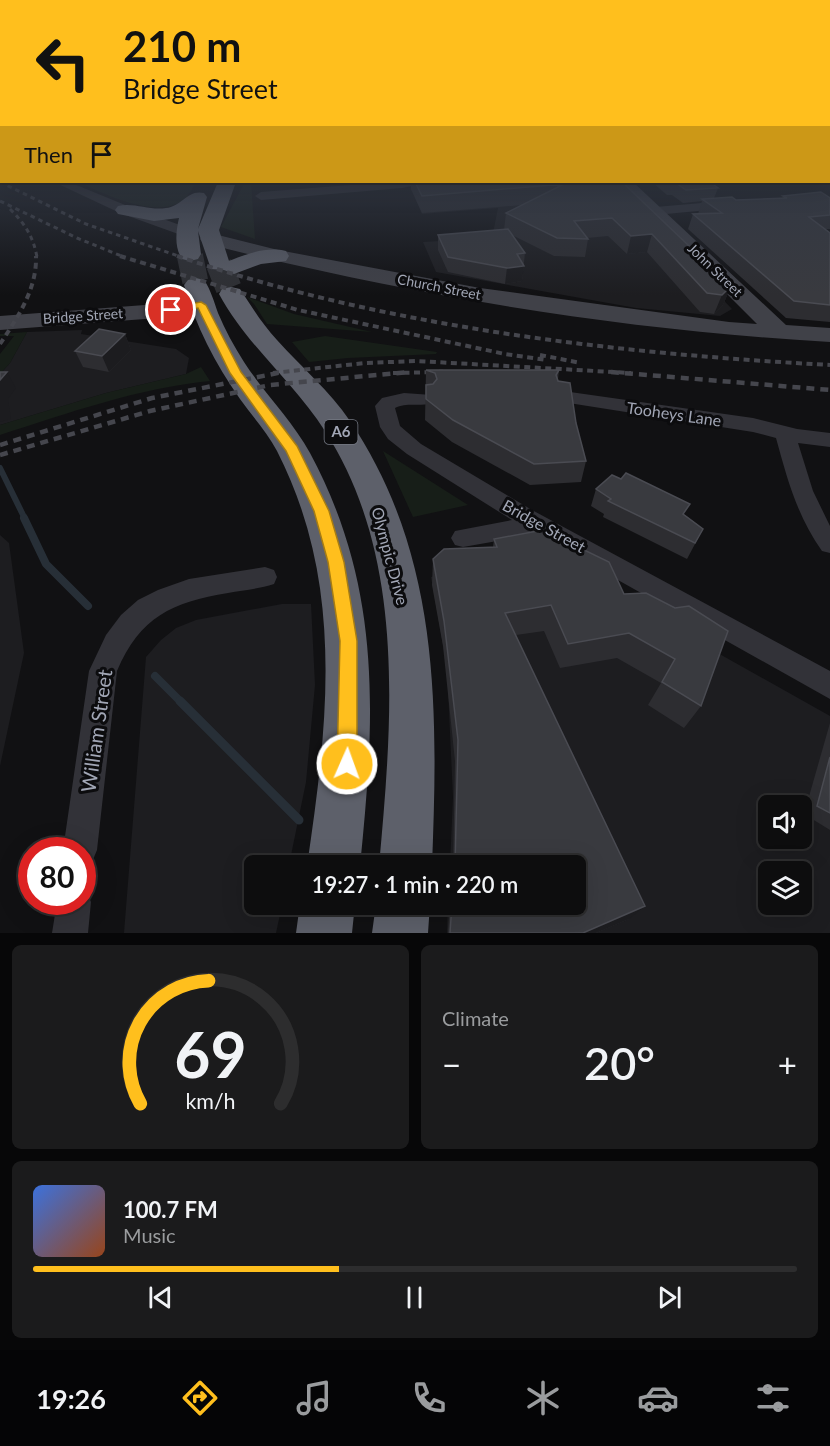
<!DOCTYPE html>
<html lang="en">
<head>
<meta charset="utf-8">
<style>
	body { margin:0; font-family:Lato,sans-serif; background:#1b1b1c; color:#f1f3f6; height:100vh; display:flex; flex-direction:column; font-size:22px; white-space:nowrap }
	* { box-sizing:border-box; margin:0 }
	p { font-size:20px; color:#9a9c9e }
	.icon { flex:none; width:33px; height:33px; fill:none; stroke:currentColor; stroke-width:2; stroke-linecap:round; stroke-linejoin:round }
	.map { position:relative; height:933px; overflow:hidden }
	.details { display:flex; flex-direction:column; gap:12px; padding:12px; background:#070708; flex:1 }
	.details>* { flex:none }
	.hud { position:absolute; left:0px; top:0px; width:831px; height:183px; box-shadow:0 6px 24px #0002,0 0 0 2px #2d2d2e; background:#ffbf1d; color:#111; overflow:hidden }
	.controls { position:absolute; left:758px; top:795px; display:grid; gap:12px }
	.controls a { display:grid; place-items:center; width:54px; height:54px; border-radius:9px; background:#0d0d0e; box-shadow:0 6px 24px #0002,0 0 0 2px #2d2d2e; font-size:30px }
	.speed { position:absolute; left:18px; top:837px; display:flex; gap:12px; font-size:30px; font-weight:700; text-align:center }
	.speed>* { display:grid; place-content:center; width:78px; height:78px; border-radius:50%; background:#0d0d0e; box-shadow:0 6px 24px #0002,0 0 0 2px #2d2d2e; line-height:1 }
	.speed .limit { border:9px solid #d22; background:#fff; color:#111 }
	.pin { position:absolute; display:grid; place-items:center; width:51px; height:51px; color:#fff; margin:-26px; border:3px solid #fff; border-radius:50%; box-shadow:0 2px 6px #0007 }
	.me { position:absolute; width:66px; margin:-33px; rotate:2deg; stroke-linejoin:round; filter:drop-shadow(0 0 4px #0008) }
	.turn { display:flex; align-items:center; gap:21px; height:126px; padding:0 24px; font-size:27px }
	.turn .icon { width:78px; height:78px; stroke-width:2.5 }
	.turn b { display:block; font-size:42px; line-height:51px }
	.then { display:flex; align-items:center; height:57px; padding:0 24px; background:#0003; gap:12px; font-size:22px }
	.big { font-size:45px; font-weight:600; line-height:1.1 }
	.details .widget { flex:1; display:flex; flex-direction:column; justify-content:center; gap:9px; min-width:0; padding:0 21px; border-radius:9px; background:#1b1b1c }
	.details .dial { align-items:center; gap:0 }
	.dial svg { height:156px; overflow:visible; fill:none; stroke:#2d2d2e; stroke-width:7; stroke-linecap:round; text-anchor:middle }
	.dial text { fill:#f1f3f6; stroke:none }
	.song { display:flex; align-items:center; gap:18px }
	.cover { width:72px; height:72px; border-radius:9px; background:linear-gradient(135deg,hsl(220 70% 55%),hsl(20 70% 35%)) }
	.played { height:6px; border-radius:3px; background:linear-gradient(90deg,#ffbf1d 40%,#2d2d2e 40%) }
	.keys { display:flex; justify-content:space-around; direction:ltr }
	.heat { display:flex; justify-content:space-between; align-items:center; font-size:33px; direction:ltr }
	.details .tiles { flex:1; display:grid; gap:12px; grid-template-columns:1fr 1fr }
	.widget:last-child { grid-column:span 2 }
	.trip { position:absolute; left:244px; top:855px; width:342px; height:60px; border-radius:9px; background:#0d0d0e; box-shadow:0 6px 24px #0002,0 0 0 2px #2d2d2e; font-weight:600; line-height:60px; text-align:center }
	.menu { display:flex; height:96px; justify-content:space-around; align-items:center; background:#050506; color:#9a9c9e }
	.menu .icon { width:42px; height:42px }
	.menu .on { color:#ffbf1d }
	.menu b { font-size:27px; color:#f1f3f6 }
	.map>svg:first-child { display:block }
</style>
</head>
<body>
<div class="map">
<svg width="830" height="933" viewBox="0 0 830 933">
	<rect width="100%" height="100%" fill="#111113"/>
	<path fill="#1d1d20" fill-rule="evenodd" d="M 426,182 L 630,203 L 732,309 L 720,316 L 636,308 L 436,272 L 423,242 L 492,238 L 498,208 L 422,214 L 411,189 Z
		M 82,330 L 81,334 L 176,349 L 189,358 L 186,374 L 106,393 L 0,425 L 0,374 L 10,363 L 27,332 Z
		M 0,535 L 9,543 L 24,653 L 0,766 Z
		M 547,557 L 830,716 L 830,933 L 447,933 L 448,905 L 576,904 L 576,866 L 450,865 L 453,797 L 447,668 L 431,577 ZM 768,806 L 801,806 L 801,838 L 768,838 ZM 768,872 L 801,872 L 801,904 L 768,904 Z
		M 282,604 L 311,604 L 315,685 L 306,782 L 289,865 L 255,866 L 255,904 L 282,905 L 276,933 L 124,933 L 146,657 L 161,640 L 176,628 L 196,620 Z"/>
	<path fill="#171e18" d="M 77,182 L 195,182 C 179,232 108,195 77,182 Z
		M 245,182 L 251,182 L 255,239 L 221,227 Z
		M 247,297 L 294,314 L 372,332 L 267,324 L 254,304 Z
		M 27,332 L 10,363 L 0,374 L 0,354 L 14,336 L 0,336 L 0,334 Z
		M 325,336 L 437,352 L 436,354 L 348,358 L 309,362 L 292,342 Z
		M 201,367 L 210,381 C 139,388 68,413 0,435 L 0,425 L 106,393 L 186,374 Z
		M 383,451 L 468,505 L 413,517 Z"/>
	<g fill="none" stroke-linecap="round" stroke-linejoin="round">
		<path stroke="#272f37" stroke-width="6" d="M 0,468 L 25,519"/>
		<path stroke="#272f37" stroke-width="8" d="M 24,518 L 46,564 L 88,606
			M 155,676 L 182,703"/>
		<path stroke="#272f37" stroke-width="9" d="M 180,701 L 299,820"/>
		<path stroke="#2e2f33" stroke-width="20" stroke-dasharray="20 10" stroke-linecap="butt" d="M 190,254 L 191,257"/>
		<path stroke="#2e2f33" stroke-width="26" stroke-dasharray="26 13" stroke-linecap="butt" d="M 190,256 L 196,285
			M 219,264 L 231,294"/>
		<path fill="#323238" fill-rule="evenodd" d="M 54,182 L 69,182 L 130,207 L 191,229 L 193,232 L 191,235 L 181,235 L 120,213 Z
			M 389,182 L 418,182 L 416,185 L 402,188 L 261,200 L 255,196 L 261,192 Z
			M 726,201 L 730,202 L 732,205 L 730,208 L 655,215 L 649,211 L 655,207 Z
			M 563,391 L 753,418 L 797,429 L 830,433 L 830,447 L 798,443 L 813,491 L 830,526 L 830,553 L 822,551 C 797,516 787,478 776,438 L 753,432 L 556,401 L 554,397 L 556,393 Z
			M 404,393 L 432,395 L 434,399 L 432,403 C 420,407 406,402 395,408 L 400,426 L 421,444 L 532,510 L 830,671 L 830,699 L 536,534 L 463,547 L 455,545 L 451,538 L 455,531 L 512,520 L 407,454 L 388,439 L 380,427 L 375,406 L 382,398 Z
			M 265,567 L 274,570 L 277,577 L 274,584 C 259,589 243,590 228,593 C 172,602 140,617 117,671 L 97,850 L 92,862 L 82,866 L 82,850 L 63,850 L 89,671 L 106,635 L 121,615 L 138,600 L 158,590 L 189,579 Z
			M 82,888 L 86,890 L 91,902 L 88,933 L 52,933 L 57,902 L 82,902 Z"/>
		<path fill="#404148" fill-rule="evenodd" d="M 615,182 L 633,182 L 786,325 L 830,328 L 830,342 C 620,330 408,295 203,243 L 200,239 L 203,235 L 210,233 L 278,250 L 480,288 L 729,322 L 757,324 Z
			M 201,298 L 209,300 L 212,305 L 209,310 L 171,317 L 0,330 L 0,316 L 171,303 Z"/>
		<path fill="#5d606a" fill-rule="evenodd" d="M 218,182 L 236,182 L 219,230 L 229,261 C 247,254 266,246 286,251 L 289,256 L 286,261 L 261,264 L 234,274 L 224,270 L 211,269 L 198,231 L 201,254 L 198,259 L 190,261 L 182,259 C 174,247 176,231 179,218 L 154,221 L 118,214 L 115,210 L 118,206 C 134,202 150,211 166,208 C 182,206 188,189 204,193 L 207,197 L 198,229 Z
			M 196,278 L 204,280 C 211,290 214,302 218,313 C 225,330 234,346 244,362 C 264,393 292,420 310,453 C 383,589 375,718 360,866 L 307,866 C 328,723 345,584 277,451 C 267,432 252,416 240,399 C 215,363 196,327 184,285 L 188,280 Z
			M 231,287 L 240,289 C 252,307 262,324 277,340 C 301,367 330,391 350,421 C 441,556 438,710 432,866 L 379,866 C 392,722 407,558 325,431 C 293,381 248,347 219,294 L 222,289 Z
			M 300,904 L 355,904 L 352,933 L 296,933 Z
			M 376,904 L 430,904 L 428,933 L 372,933 Z"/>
		<path stroke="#45464d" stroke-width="3" stroke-dasharray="4.5 4" stroke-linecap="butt" d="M 0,182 L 86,224 L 181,257
			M 0,201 L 77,238 L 124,257
			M 10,209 C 25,224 33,236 37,257"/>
		<path stroke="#45464d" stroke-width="4" stroke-dasharray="6 4.5" stroke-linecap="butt" d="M 120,256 L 298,310 L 505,354 L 547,360
			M 177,256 C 386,327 610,353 830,365
			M 0,344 C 18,317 37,289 36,256
			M 540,355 L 581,363
			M 273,373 L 365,363 L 417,361 L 631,373
			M 393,373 L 443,372"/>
		<path stroke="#45464d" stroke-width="4.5" stroke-dasharray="8 6" stroke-linecap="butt" d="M 439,372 L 443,372
			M 611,372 L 830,390
			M 0,445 L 152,398 L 283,372
			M 0,455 L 150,411 L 270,385 L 409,372"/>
	</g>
	<path fill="#2d2d31" d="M 411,182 L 622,182 L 731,286 L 723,305 L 714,314 L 700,312 L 647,252 L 627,254 L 608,236 L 587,238 L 588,239 L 585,257 L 554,256 L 512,235 L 525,253 L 522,281 L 505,284 L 448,272 L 438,250 L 438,235 L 504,230 L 506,213 L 523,205 L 422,213 L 411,189 Z
		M 652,182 L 710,182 L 718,188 L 714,198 L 736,200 L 782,198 L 783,196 L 830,198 L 830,229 L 825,229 L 830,233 L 830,322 L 786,318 L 688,229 L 693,214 L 698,214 L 702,201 L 683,203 L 672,195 L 667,195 Z
		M 125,334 L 131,350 L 109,372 L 83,367 L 75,351 Z
		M 426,370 L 559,370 L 558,379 L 576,423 L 586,461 L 581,482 L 530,485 L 452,442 L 425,420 Z
		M 596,489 L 685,515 L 703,529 L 687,559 L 603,517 L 604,514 L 591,506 Z
		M 494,539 L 624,594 L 646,593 L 701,706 L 684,728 L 648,705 L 661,683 L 617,658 L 560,668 L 544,631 L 516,635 L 629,919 L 596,933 L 448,933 L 450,904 L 576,904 L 576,866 L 453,866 L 455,761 L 443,646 L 432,585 L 433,559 L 493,547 Z
		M 830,723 L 830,830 L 804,814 Z"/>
	<path fill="#1c1c1f" d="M 652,234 L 647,252 L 627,254 L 631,236 Z
		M 524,266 L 522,281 L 505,284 L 507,268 Z
		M 731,286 L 723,305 L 714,314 L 722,295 Z
		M 125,334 L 131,350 L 109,372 L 102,356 Z
		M 7,372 L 16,388 L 8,399 L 11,419 L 0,422 L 0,380 Z
		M 645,906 L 629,919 L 596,933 L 583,933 Z"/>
	<path fill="#393a3f" stroke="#4a4b52" stroke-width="1.5" d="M 415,182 L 622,182 L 731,286 L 722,295 L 707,293 L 652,234 L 631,236 L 612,218 L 574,221 L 588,239 L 557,238 L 506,213 L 564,184 L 422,196 Z
		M 669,182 L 710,182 L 718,188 L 686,190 L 676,183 L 671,183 Z
		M 821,192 L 830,198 L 830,215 L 809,217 L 830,233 L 830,305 L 794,301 L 693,214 L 722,213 L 702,199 L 732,197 L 736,200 L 787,198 L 783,196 Z
		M 508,229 L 525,253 L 517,254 L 524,266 L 507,268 L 448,257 L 438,235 Z
		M 99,329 L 125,334 L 102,356 L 75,351 Z
		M 426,370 L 559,370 L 556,375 L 558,381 L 570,383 L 576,423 L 586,461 L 534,464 L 453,420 L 426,399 L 426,385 L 433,384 L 437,379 L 435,373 Z
		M 0,372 L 7,372 L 0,380 Z
		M 626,473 L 690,504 L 683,514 L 703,529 L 695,543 L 608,501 L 611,499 L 596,489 L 612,475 L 621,479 Z
		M 543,530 L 609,562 L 624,594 L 646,593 L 675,608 L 689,606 L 728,631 L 701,706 L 662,682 L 675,659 L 629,633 L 568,644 L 551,605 L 505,613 L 645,906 L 583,933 L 450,933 L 452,904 L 576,904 L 576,866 L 455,866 L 458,740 L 444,621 L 433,559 L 444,549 L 497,547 L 494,539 Z
		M 830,757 L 830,813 L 817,806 Z"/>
	<linearGradient id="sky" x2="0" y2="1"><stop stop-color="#09090a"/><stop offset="0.56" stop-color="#323844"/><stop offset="1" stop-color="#323844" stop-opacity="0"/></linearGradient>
	<rect width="830" height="295" fill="url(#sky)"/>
	<path fill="#ffbf1d" stroke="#a67c13" stroke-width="1.5" d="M 201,302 L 206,305 L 241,372 L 297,446 L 329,511 L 344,562 L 357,641 L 357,764 L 354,771 L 347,774 L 340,771 L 337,764 L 340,641 L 328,562 L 314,511 L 286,451 L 230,373 L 198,308 L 171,313 L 166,310 L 171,307 Z"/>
	<g text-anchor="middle" stroke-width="6" stroke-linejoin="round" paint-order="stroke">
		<g font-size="14" fill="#a1a6b5" stroke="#0c0c0e">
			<text transform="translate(715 270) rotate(44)" y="5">John Street</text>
			<text transform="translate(439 287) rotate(11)" y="5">Church Street</text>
			<text transform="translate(83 316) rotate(-4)" y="5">Bridge Street</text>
		</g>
		<rect fill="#0c0c0e" stroke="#747883" stroke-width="1.5" x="324.5" y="420" width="33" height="24" rx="4.5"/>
		<g font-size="15" font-weight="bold" fill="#a1a6b5">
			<text x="341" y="437">A6</text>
		</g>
		<g font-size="16" fill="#a1a6b5" stroke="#0c0c0e">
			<text transform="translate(674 414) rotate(8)" y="6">Tooheys Lane</text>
			<text transform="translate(544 526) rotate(29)" y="6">Bridge Street</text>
			<text transform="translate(390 556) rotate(75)" y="6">Olympic Drive</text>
		</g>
		<g font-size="20" fill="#a1a6b5" stroke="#0c0c0e">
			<text transform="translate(97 731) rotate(-82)" y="7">William Street</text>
		</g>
	</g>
</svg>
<div class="controls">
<a><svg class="icon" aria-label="sound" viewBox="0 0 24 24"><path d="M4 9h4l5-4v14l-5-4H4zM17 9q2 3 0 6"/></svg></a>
<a><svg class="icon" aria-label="layers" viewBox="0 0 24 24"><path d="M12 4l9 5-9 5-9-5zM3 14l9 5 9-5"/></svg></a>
</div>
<div class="speed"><div class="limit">80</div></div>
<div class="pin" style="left:171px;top:310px;background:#d93025"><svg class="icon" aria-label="arrive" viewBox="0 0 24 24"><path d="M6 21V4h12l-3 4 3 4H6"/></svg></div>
<svg class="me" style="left:347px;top:764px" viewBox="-20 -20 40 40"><circle r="17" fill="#ffbf1d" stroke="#fff" stroke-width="3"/><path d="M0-11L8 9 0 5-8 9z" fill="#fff"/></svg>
<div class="trip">19:27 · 1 min · 220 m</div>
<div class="hud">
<div class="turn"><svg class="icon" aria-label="left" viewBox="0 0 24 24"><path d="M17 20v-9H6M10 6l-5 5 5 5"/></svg><div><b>210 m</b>Bridge Street</div></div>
<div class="then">Then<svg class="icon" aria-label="arrive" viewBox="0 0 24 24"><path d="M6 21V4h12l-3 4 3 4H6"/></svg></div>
</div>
</div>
<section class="details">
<div class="tiles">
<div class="widget dial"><svg viewBox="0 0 100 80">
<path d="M14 69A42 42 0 1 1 86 69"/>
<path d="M14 69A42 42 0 0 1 49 6" stroke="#ffbf1d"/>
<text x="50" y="56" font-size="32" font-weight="700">69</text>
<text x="50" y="72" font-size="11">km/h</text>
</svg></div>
<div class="widget"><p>Climate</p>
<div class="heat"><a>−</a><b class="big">20°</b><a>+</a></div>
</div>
<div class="widget">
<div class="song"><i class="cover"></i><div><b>100.7 FM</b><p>Music</p></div></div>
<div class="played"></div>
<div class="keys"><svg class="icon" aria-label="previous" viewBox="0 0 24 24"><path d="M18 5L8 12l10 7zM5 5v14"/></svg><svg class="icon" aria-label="pause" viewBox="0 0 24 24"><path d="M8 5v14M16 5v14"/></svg><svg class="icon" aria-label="next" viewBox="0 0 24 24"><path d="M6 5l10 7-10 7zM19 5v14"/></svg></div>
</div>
</div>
</section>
<nav class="menu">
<b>19:26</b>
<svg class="icon on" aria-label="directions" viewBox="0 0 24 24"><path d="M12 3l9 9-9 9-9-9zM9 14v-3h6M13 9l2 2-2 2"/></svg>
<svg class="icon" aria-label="music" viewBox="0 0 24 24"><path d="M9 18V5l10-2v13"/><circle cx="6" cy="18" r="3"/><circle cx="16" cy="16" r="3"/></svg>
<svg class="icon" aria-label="phone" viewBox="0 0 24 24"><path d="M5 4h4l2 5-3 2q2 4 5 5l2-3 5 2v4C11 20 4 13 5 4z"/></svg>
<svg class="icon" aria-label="climate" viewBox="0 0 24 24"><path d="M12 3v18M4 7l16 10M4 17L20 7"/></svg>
<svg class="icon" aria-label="car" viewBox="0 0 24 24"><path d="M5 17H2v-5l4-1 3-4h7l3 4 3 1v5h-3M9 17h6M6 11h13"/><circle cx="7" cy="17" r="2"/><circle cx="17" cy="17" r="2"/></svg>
<svg class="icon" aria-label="filters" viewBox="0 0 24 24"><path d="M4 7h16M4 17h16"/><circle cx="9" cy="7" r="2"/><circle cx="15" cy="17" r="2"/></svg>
</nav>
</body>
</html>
